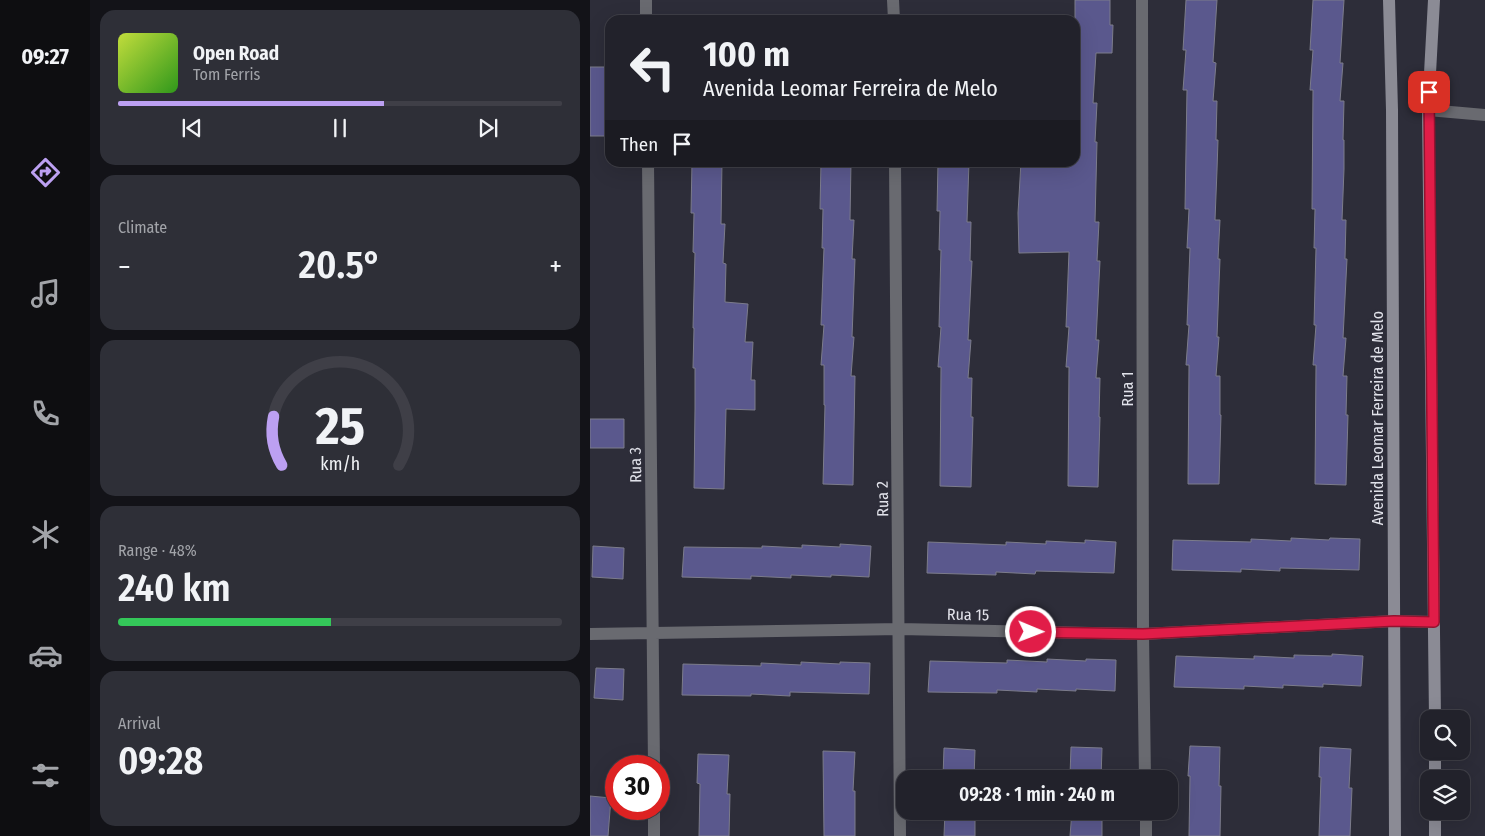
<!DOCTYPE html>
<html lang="en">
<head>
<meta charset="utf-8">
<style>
	body { margin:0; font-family:"Fira Sans Condensed",sans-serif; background:#2e2f37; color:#f1f3f6; height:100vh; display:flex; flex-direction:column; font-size:19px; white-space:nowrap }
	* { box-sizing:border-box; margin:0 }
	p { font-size:16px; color:#a2a4a9 }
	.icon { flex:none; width:28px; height:28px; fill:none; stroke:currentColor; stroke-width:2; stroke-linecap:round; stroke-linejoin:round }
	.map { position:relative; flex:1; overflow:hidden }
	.details { display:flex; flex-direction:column; gap:10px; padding:10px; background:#131318; width:500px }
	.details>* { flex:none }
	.top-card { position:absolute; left:15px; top:15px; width:475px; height:152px; border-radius:15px; box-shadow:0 5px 20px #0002,0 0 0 1px #3f3f47; background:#22222b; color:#f1f3f6; overflow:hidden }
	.fabs { position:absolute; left:830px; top:710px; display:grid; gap:10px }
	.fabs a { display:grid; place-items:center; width:50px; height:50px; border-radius:10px; background:#22222b; box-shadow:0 5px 20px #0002,0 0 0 1px #3f3f47; font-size:25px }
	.speed { position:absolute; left:15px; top:755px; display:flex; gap:10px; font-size:25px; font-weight:700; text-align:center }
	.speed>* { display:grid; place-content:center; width:65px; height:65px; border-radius:50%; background:#22222b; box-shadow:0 5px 20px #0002,0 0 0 1px #3f3f47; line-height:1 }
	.speed .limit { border:8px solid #d22; background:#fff; color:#111 }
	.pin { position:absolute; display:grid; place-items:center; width:42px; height:42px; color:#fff; margin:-21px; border-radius:10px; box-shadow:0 2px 8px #0006 }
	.me { position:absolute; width:55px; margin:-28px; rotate:91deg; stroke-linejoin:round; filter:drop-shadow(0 0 4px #0008) }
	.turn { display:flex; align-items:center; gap:18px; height:105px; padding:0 15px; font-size:22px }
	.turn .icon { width:65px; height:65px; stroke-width:2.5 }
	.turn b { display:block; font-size:35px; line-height:42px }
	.then { display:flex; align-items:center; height:48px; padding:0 15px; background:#0003; gap:10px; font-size:19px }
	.big { font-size:38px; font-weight:600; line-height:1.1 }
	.details .widget { flex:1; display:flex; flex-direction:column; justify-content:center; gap:8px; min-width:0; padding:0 18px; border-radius:15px; background:#2e2f37 }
	.details .dial { align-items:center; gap:0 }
	.dial svg { height:130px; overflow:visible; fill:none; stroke:#3f3f47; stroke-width:7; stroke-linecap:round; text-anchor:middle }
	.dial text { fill:#f1f3f6; stroke:none }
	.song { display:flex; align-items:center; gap:15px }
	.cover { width:60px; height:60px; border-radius:8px; background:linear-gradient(135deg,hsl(70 70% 55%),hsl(110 70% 35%)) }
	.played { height:5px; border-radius:2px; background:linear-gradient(90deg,#bca0f2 60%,#3f3f47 60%) }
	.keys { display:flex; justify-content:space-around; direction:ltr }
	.heat { display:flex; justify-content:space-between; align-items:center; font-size:28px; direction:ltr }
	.charge { height:8px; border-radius:4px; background:linear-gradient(90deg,#34c759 48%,#3f3f47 0) }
	.trip { position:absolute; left:306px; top:770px; width:282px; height:50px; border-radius:15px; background:#22222b; box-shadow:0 5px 20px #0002,0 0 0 1px #3f3f47; font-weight:600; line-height:50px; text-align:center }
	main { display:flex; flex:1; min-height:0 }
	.tabs { display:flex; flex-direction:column; width:90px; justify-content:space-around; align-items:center; background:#0e0e11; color:#a2a4a9 }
	.tabs .icon { width:35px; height:35px }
	.tabs .active { color:#bca0f2 }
	.tabs b { font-size:22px; color:#f1f3f6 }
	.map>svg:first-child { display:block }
</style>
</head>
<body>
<main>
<nav class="tabs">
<b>09:27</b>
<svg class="icon active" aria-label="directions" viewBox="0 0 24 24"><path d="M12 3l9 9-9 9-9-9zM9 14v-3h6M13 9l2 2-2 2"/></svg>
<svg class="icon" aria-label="music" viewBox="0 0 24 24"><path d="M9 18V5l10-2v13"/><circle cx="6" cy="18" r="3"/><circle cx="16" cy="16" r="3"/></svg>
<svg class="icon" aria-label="phone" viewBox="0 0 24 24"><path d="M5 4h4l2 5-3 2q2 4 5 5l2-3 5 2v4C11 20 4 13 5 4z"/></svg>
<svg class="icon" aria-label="climate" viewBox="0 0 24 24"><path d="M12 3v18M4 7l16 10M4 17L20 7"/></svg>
<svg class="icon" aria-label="car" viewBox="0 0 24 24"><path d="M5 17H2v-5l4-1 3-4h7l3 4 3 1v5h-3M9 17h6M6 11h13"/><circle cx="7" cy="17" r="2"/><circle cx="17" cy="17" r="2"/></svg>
<svg class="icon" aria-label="filters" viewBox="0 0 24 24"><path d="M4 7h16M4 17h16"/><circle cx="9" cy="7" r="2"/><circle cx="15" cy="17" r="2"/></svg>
</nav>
<section class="details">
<div class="widget">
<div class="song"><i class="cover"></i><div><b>Open Road</b><p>Tom Ferris</p></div></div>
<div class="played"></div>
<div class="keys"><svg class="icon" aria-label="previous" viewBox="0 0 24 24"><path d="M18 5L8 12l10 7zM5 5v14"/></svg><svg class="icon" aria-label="pause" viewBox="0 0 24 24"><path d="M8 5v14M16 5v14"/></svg><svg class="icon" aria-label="next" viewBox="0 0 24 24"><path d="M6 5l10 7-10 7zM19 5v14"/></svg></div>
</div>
<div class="widget"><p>Climate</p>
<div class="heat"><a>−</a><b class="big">20.5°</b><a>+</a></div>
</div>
<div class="widget dial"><svg viewBox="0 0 100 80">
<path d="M14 69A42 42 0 1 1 86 69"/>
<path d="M14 69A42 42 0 0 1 9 39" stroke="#bca0f2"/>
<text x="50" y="56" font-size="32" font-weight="700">25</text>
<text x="50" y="72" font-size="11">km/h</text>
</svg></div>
<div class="widget"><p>Range · 48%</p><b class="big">240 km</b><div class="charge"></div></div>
<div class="widget"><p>Arrival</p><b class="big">09:28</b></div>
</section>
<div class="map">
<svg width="895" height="836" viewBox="0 0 895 836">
	<rect width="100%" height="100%" fill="#2d2d39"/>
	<path fill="#5a588d" stroke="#7c7c8b" d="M 485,0 L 520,0 L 520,25 L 523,25 L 522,53 L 506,53 L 503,103 L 507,103 L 505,142 L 507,142 L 505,222 L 509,222 L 507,261 L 510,261 L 506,340 L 509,340 L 506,378 L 510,378 L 509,417 L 510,417 L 508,487 L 478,486 L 479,367 L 476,367 L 479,327 L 476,327 L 479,252 L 429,253 L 428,213 L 431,162 L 485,162 Z
		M 596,0 L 627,0 L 623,62 L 626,63 L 623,101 L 627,101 L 626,140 L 628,140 L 627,170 L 625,220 L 630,220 L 628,259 L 630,259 L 627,337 L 629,337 L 626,376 L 630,376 L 630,415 L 631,415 L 629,484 L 598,484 L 599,365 L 596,365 L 599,325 L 597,325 L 600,248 L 597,248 L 599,209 L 595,209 L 597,90 L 593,90 L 596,50 L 593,50 Z
		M 723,0 L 754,0 L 750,63 L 753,63 L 750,101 L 754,101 L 753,140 L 754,140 L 754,169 L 752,220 L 756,220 L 755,259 L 757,259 L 753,338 L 756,338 L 753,376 L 757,376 L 756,415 L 758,415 L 756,485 L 725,484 L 726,365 L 723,365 L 726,325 L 724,325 L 726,248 L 724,248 L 725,209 L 722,209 L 723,90 L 720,90 L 723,50 L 720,50 Z
		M 0,67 L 20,67 L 20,136 L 0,136 Z
		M 102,162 L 132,162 L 131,224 L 135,224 L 133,263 L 136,264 L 135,302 L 158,304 L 155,342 L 163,342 L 161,380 L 165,380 L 165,410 L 136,409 L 134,489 L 104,488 L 105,409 L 105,368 L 103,368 L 104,328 L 103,328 L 105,253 L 103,252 L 104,213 L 101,213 Z
		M 231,162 L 261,162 L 260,220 L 264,220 L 262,259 L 265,259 L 262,337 L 264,337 L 261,376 L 265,376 L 263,485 L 233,484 L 235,405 L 234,405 L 234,365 L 231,365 L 234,325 L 231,325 L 234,248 L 232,248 L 233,209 L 230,209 Z
		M 348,162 L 379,162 L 377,222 L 381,222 L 380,261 L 382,261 L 378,340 L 381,340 L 378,378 L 382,378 L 381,417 L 383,417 L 381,487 L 350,486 L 351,367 L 348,367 L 351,327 L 349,327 L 351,250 L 349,250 L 350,211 L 347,211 Z
		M 0,419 L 34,419 L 34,448 L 0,448 Z
		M 701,538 L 739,540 L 740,538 L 770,539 L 769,570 L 690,568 L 690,571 L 651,569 L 651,572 L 582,570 L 583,540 L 661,542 L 661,539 L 701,541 Z
		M 495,540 L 526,542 L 524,573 L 446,571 L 445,574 L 406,572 L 406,575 L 337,573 L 338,542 L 416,545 L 416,542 L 456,544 L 456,541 L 495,543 Z
		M 250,544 L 281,546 L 279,577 L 241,575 L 241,577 L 201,575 L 201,578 L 161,576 L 161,579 L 92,577 L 94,547 L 172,548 L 172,546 L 212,548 L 212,545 L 250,547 Z
		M 3,546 L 34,548 L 33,579 L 2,577 Z
		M 742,654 L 773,656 L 771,686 L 733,684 L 733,687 L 693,685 L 693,688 L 654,686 L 654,689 L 584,687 L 586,656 L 664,659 L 664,656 L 704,658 L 704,655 L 742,656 Z
		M 457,659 L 496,661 L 496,659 L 526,660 L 525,691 L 486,689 L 486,691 L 447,689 L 447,692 L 407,690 L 407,693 L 338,692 L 340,661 L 417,663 L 417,660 L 457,662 Z
		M 211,662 L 250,664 L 250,662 L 280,663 L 279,694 L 200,692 L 200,696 L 161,694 L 161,696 L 92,695 L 93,664 L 171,666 L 171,663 L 211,665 Z
		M 6,668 L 34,669 L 33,700 L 4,698 Z
		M 600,746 L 630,747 L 629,786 L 631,786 L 630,836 L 599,836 L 600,776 L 598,776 Z
		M 481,747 L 512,748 L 511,779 L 482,779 L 482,776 L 480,776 Z
		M 730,747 L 761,749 L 759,788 L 762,788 L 760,836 L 729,836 L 731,777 L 729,777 Z
		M 354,748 L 385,750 L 384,779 L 353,778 Z
		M 233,751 L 265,752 L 263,791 L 265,791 L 265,836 L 234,836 Z
		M 108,754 L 139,755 L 137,794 L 140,794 L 139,836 L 109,836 L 110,784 L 107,783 Z
		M 0,796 L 21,798 L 18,836 L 0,836 Z
		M 355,811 L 385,811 L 385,836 L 354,836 Z
		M 482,811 L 512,811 L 512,836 L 480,836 Z"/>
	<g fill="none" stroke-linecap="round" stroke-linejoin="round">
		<path stroke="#696a70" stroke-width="12" d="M 56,0 L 56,20
			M 303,0 L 304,20
			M 552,0 L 553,634 L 555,779
			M 838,110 L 895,115
			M 58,162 L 64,766
			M 305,162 L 310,836
			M 0,634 L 310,629 L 553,634 L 804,621 L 844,622
			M 64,809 L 64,836
			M 556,811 L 556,836"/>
		<path stroke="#8b8b95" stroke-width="12" d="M 799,0 L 802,110 L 805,836
			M 844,0 L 838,110 L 845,719
			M 845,751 L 845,779
			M 845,811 L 845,836"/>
	</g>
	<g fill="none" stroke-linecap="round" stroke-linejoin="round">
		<g stroke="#92132f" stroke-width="12">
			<path id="route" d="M 441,632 L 553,634 L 804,621 L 844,622 L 839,92"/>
		</g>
		<use href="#route" stroke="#e11d48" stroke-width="9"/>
	</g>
	<g text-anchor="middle" stroke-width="5" stroke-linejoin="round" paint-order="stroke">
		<g font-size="16" fill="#e1e2ea" stroke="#2d2d39">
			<text transform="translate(537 389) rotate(-90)" y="6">Rua 1</text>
			<text transform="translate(787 418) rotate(-90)" y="6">Avenida Leomar Ferreira de Melo</text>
			<text transform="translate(45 465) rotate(-91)" y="6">Rua 3</text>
			<text transform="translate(292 499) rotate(-91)" y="6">Rua 2</text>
			<text transform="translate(378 614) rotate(1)" y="6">Rua 15</text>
		</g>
	</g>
</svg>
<div class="fabs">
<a><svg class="icon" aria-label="search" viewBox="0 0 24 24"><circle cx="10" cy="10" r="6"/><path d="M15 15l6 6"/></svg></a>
<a><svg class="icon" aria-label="layers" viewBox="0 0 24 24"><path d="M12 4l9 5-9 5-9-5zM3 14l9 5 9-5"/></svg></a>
</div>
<div class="speed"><div class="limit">30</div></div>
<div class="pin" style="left:839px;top:92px;background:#d93025"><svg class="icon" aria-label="arrive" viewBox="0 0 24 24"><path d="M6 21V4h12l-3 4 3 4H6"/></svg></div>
<svg class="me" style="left:441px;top:632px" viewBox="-20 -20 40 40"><circle r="17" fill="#e11d48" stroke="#fff" stroke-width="3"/><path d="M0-11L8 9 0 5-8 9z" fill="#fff"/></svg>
<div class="trip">09:28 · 1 min · 240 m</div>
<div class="top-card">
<div class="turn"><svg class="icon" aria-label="left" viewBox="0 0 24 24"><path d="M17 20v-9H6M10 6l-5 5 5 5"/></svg><div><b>100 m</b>Avenida Leomar Ferreira de Melo</div></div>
<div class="then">Then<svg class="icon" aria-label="arrive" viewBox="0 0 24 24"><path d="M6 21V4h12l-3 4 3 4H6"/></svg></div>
</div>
</div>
</main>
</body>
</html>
